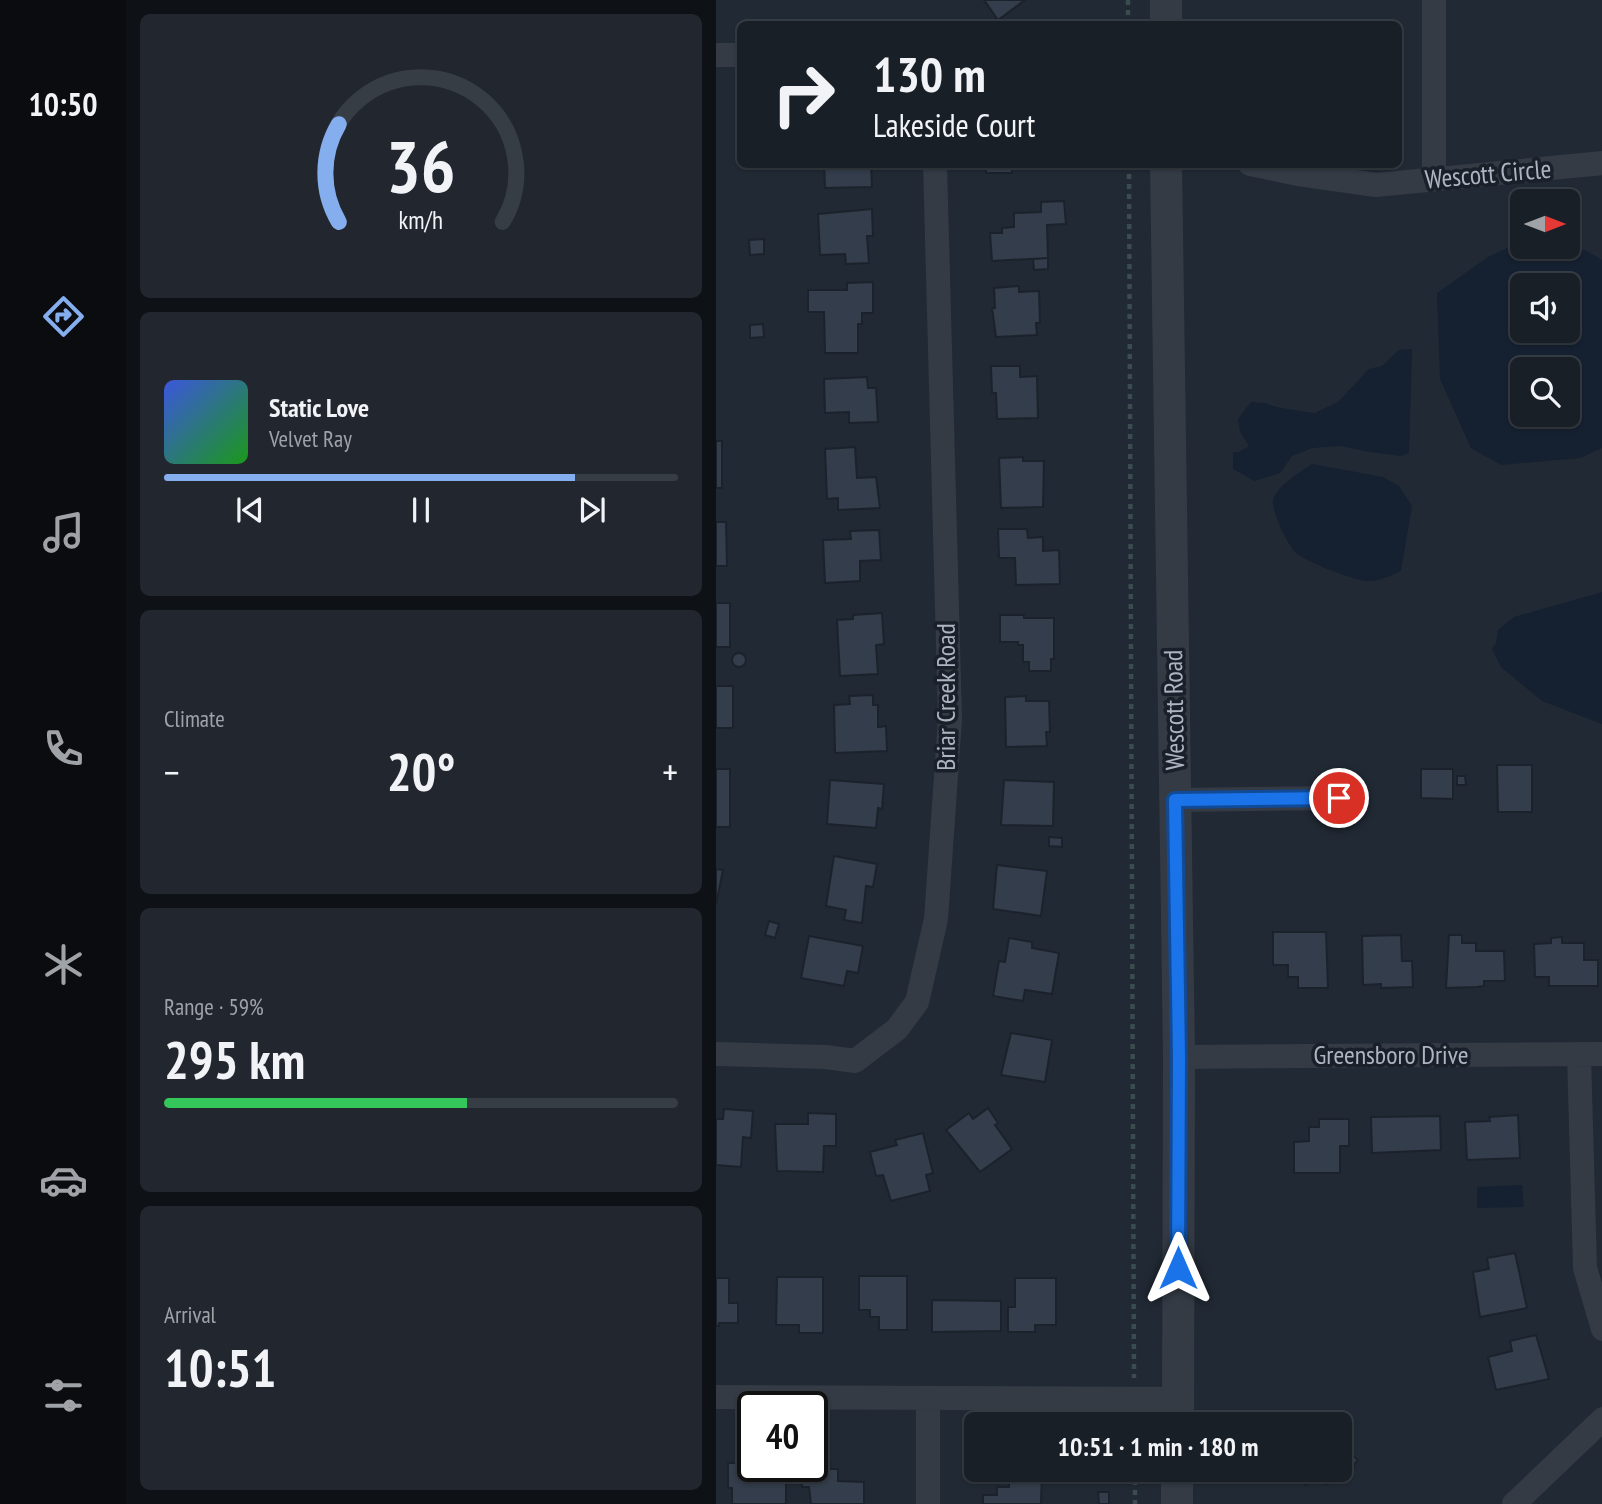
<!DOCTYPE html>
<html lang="en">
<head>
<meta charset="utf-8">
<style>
	body { margin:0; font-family:"PT Sans Narrow",sans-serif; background:#22272f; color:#f1f3f6; height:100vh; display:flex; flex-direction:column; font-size:26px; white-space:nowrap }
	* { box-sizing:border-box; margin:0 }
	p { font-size:23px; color:#9fa2a7 }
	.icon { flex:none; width:38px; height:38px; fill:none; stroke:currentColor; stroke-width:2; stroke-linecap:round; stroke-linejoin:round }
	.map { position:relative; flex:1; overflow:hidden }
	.sheet { display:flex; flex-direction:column; gap:14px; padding:14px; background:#0e1115; width:590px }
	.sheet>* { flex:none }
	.banner { position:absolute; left:21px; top:21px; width:665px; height:147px; border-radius:10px; box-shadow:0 2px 5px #0004,0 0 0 2px #373d44; background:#191f27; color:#f1f3f6; overflow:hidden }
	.needle { width:46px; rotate:90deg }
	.tools { position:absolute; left:794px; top:189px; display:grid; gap:14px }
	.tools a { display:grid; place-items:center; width:70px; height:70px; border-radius:10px; background:#191f27; box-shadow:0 2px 5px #0004,0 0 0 2px #373d44; font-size:35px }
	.speed { position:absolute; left:21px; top:1391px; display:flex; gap:14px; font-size:35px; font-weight:700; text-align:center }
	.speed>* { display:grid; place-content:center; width:91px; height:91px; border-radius:50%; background:#191f27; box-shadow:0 2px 5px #0004,0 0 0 2px #373d44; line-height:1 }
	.speed .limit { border:4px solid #111; border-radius:10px; background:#fff; color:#111 }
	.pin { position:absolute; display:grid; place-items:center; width:60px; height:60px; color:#fff; margin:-30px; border:4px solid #fff; border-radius:50%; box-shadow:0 2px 7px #0007 }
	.me { position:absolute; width:77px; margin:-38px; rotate:0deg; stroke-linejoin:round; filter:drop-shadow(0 0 5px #0008) }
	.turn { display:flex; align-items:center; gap:24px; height:147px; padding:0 21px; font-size:32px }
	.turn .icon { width:91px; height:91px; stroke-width:2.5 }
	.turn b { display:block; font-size:49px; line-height:60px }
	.big { font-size:52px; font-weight:600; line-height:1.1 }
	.sheet .widget { flex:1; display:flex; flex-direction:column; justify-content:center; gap:10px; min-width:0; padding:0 24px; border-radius:10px; background:#22272f }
	.sheet .dial { align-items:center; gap:0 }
	.dial svg { height:182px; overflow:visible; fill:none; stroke:#373d44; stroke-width:7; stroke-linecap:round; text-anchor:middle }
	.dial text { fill:#f1f3f6; stroke:none }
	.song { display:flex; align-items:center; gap:21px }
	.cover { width:84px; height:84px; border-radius:10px; background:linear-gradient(135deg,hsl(230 70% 55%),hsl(120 70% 35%)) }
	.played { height:7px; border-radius:4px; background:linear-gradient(90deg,#85aeef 80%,#373d44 80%) }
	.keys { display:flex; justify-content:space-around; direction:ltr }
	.heat { display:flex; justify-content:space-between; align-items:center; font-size:38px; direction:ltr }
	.charge { height:10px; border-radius:5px; background:linear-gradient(90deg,#34c759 59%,#373d44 0) }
	.trip { position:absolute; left:248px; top:1412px; width:388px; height:70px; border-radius:10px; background:#191f27; box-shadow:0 2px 5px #0004,0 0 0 2px #373d44; font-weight:600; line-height:70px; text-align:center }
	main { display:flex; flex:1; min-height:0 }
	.menu { display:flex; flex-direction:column; width:126px; justify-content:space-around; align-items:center; background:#0a0c10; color:#9fa2a7 }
	.menu .icon { width:49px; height:49px }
	.menu .current { color:#85aeef }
	.menu b { font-size:32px; color:#f1f3f6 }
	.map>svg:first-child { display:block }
</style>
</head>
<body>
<main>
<nav class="menu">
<b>10:50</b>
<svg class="icon current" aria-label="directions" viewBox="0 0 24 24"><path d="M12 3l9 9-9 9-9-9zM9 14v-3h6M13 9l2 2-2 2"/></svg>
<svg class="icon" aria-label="music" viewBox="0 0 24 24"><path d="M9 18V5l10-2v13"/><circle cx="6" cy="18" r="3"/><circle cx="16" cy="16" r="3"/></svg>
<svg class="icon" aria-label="phone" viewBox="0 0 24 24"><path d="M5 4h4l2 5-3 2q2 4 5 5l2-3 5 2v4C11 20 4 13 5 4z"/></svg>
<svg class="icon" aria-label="climate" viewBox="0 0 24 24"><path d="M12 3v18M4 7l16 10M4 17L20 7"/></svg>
<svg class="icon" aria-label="car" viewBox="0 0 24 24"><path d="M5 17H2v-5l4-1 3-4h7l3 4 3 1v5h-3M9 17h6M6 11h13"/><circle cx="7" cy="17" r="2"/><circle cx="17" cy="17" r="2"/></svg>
<svg class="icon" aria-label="filters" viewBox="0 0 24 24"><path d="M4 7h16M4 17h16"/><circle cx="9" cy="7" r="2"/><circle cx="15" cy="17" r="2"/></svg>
</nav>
<section class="sheet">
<div class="widget dial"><svg viewBox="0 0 100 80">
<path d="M14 69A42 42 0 1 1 86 69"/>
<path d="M14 69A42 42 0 0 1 14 26" stroke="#85aeef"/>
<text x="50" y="56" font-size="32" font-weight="700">36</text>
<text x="50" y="72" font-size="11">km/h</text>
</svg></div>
<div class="widget">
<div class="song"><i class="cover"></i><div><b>Static Love</b><p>Velvet Ray</p></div></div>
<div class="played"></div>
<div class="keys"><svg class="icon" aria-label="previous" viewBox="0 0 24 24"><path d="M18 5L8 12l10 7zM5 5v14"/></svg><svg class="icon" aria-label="pause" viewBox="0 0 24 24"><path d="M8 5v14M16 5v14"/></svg><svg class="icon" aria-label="next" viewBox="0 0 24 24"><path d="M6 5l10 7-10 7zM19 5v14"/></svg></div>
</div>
<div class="widget"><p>Climate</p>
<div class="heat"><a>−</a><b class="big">20°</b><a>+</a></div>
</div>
<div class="widget"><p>Range · 59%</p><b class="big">295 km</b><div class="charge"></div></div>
<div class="widget"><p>Arrival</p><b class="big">10:51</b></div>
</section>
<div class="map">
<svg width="887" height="1504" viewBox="0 0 887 1504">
	<rect width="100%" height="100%" fill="#212934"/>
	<path fill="#152030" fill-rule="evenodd" d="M 791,248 L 869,250 L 886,260 L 886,448 L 864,458 L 785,465 L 755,448 L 724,379 L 721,293 L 772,257 ZM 807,285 L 852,285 L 852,331 L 807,331 ZM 807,369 L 852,369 L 852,415 L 807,415 Z
		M 696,349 L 693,453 L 685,456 L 653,452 L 625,446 L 596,448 L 576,456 L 564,473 L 539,481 L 517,469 L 517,452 L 523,452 L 533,446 L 524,432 L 522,419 L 535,402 L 548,403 L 561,407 L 577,410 L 599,413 L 622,402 L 653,369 L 666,366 L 683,350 Z
		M 596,464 L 667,477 L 683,486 L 696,506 L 685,571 C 674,576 662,582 649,581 C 638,580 588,561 580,553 C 572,546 555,510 557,500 C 561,486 584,472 596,464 Z
		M 886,592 L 887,592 L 886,724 L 826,701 L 785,667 L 776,649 L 780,643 L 782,630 L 798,617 Z
		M 806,1185 L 808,1207 L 761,1208 L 761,1187 Z"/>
	<path fill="#333d4b" stroke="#1b222b" stroke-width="2" d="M 268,0 L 309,0 L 282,20 Z
		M 108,164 L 155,164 L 156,187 L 109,188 Z
		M 270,164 L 323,164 L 323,168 L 296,169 L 296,173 L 270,173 Z
		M 348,201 L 350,224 L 331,225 L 332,258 L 276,261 L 274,233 L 286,233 L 286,228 L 298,227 L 298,213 L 325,212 L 325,202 Z
		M 156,209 L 157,236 L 151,236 L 153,263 L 130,264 L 129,254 L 104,255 L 102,214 Z
		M 48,239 L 48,254 L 34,255 L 33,240 Z
		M 332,258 L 332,269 L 318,270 L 317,259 Z
		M 157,282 L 157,313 L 146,313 L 146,324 L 142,324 L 142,353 L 109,353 L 108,312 L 92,312 L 92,290 L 131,290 L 131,283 Z
		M 303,286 L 303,292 L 323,291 L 324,323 L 320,323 L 321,335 L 280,337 L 276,308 L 279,308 L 278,288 Z
		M 47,324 L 48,337 L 34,338 L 34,325 Z
		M 275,366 L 304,366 L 304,377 L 321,376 L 322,418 L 281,419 L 280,393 L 276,393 Z
		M 151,377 L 152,388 L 160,388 L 162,422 L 133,423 L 133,412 L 109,413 L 108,379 Z
		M 0,441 L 6,441 L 6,488 L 0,488 Z
		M 139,447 L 141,478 L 160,477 L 164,508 L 122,510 L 122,498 L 111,499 L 109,449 Z
		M 307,457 L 307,461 L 328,461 L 327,507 L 285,508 L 283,458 Z
		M 0,522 L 10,522 L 11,566 L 0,566 Z
		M 282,529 L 311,529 L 312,538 L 327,537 L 327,551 L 343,550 L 344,584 L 300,585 L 299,558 L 283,558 Z
		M 163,530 L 165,560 L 144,561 L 144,581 L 109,583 L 107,540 L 135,539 L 134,531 Z
		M 0,603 L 14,603 L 14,647 L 0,647 Z
		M 166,613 L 168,644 L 160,645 L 162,674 L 124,676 L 121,620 L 137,619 L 137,615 Z
		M 284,615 L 308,615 L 308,618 L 338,618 L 338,659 L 335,659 L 335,671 L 313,671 L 313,662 L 307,662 L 307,645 L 302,645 L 302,642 L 284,642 Z
		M16 660a7 7 0 1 1 14 0a7 7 0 1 1-14 0Z
		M 0,686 L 17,686 L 17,728 L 0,728 Z
		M 157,695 L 157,705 L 162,705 L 162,727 L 170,726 L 171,751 L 119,753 L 118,705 L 134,704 L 133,696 Z
		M 310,696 L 310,701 L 333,701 L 334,732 L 330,732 L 331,746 L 290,747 L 289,697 Z
		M 781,765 L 816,765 L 816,812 L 782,812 Z
		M 0,769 L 14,769 L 14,827 L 0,827 Z
		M 705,769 L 737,769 L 737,799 L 705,798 Z
		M 741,776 L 749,776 L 750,785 L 741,785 Z
		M 114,780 L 168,784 L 166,809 L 162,808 L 160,828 L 111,824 Z
		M 288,780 L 338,782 L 337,826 L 285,825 Z
		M 333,837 L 346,838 L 346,847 L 333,846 Z
		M 118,856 L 161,864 L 157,887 L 150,886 L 146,923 L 128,920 L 130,910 L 110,906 Z
		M 281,865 L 331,871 L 325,916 L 277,909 Z
		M 0,869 L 7,870 L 0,905 Z
		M 53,921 L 63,924 L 59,938 L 49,935 Z
		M 557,932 L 610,932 L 612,988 L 582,988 L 582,977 L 572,977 L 572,965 L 557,965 Z
		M 685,935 L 686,961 L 696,961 L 697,987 L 665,988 L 665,984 L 647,985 L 646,936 Z
		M 733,935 L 746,935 L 746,943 L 760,943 L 760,951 L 788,951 L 789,981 L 768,981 L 768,986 L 761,987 L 730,988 Z
		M 93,936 L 147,946 L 142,973 L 131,971 L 128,986 L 85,978 Z
		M 846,937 L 846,943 L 868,943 L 868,960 L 882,960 L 882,986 L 833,986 L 833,977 L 819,977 L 818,944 L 835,943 L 835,938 Z
		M 293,938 L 316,942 L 316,948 L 343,953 L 336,994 L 309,990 L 307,1001 L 277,996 L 283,961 L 289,962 Z
		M 295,1033 L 336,1040 L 329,1082 L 285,1075 Z
		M 272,1108 L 282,1123 L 279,1125 L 296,1149 L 264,1172 L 230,1130 L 253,1113 L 257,1119 Z
		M 8,1109 L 37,1111 L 35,1138 L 27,1137 L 25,1167 L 0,1165 L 0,1119 L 7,1119 Z
		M 92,1113 L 120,1114 L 120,1146 L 108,1146 L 107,1172 L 61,1171 L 59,1124 L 92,1124 Z
		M 802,1115 L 804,1158 L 751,1160 L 749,1122 L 774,1121 L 773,1117 Z
		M 724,1116 L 725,1150 L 656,1153 L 655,1117 Z
		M 603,1119 L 633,1119 L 633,1146 L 624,1146 L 624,1173 L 578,1173 L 578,1142 L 593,1141 L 593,1127 L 603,1127 Z
		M 207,1133 L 217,1173 L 210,1175 L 214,1191 L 175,1201 L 167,1175 L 160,1176 L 154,1152 L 181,1145 L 179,1140 Z
		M 799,1253 L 811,1308 L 764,1317 L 757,1272 L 773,1269 L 771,1258 Z
		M 143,1276 L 191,1276 L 191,1330 L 163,1330 L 163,1317 L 154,1317 L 154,1310 L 143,1310 Z
		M 61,1277 L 107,1277 L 107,1333 L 83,1333 L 83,1325 L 60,1325 Z
		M 0,1278 L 13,1278 L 13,1303 L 22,1303 L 22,1323 L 3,1323 L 3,1326 L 0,1326 Z
		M 299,1278 L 340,1278 L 340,1325 L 319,1325 L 319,1332 L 292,1332 L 292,1307 L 299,1307 Z
		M 216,1300 L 285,1301 L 285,1331 L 216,1332 Z
		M 820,1335 L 833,1379 L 780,1390 L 772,1357 L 796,1351 L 794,1341 Z
		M 625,1446 L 642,1460 L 624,1481 L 618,1476 L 611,1484 L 599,1474 L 590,1485 L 571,1470 L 625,1470 Z
		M 96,1461 L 114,1461 L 114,1469 L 122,1469 L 122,1481 L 148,1482 L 148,1504 L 95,1504 L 93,1487 L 86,1487 L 86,1466 L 96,1466 Z
		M 12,1463 L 37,1463 L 38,1478 L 44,1478 L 44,1483 L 70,1483 L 70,1504 L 16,1504 L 16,1488 L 12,1488 Z
		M 293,1470 L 326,1470 L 325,1504 L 267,1504 L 267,1495 L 281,1495 L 281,1487 L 293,1487 Z
		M 382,1492 L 393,1492 L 393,1504 L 383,1504 Z"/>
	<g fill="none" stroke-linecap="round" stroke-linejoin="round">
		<path stroke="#3b4c4e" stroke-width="4.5" stroke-dasharray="5 5" stroke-linecap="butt" d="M 412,0 L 412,24
			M 413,164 L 418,1378
			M 419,1470 L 419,1504"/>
		<path stroke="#343b45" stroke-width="24" d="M 0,55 L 24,55
			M 534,164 L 582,174 L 660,185 L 887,163
			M 718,179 L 718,0
			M 459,800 L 623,798
			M 0,1054 L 110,1057 L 139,1061 L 181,1029 L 201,1002 L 220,919 L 234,719 L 219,164
			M 863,1054 L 869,1268 L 887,1329
			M 463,1057 L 887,1054
			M 0,1397 L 462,1399
			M 212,1399 L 212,1504
			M 798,1504 L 887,1419"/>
		<path stroke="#343b45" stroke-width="32" d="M 450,24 L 450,0
			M 450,164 L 463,1057 L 462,1424
			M 461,1504 L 461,1470"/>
	</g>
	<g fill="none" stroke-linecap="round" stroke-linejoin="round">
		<g stroke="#114b97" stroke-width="18">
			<path id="route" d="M 462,1268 L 463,1057 L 459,800 L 623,798"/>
		</g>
		<use href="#route" stroke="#1a73e8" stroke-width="12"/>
	</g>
	<g text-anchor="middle" stroke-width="7" stroke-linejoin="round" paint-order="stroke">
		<g font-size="26" fill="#aeb5c2" stroke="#192029">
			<text transform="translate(772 174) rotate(-5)" y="9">Wescott Circle</text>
			<text transform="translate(230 697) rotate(-90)" y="9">Briar Creek Road</text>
			<text transform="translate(458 710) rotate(-91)" y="9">Wescott Road</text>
			<text x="675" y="1064">Greensboro Drive</text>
		</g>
	</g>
</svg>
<div class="tools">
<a><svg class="needle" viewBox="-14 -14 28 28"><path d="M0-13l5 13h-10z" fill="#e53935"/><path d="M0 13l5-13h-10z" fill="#9fa2a7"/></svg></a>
<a><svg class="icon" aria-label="sound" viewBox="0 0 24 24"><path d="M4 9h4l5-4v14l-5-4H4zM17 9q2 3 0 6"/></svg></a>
<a><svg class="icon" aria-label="search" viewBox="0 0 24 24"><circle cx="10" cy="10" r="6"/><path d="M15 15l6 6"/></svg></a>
</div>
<div class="speed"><div class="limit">40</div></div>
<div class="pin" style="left:623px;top:798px;background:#d93025"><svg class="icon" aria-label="arrive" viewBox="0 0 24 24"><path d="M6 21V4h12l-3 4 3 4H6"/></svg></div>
<svg class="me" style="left:462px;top:1268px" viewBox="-20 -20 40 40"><path d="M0-17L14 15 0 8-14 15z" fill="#1a73e8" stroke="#fff" stroke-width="4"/></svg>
<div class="trip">10:51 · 1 min · 180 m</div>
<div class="banner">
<div class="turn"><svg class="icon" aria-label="right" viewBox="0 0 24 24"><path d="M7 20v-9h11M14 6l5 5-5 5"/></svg><div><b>130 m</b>Lakeside Court</div></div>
</div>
</div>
</main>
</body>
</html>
